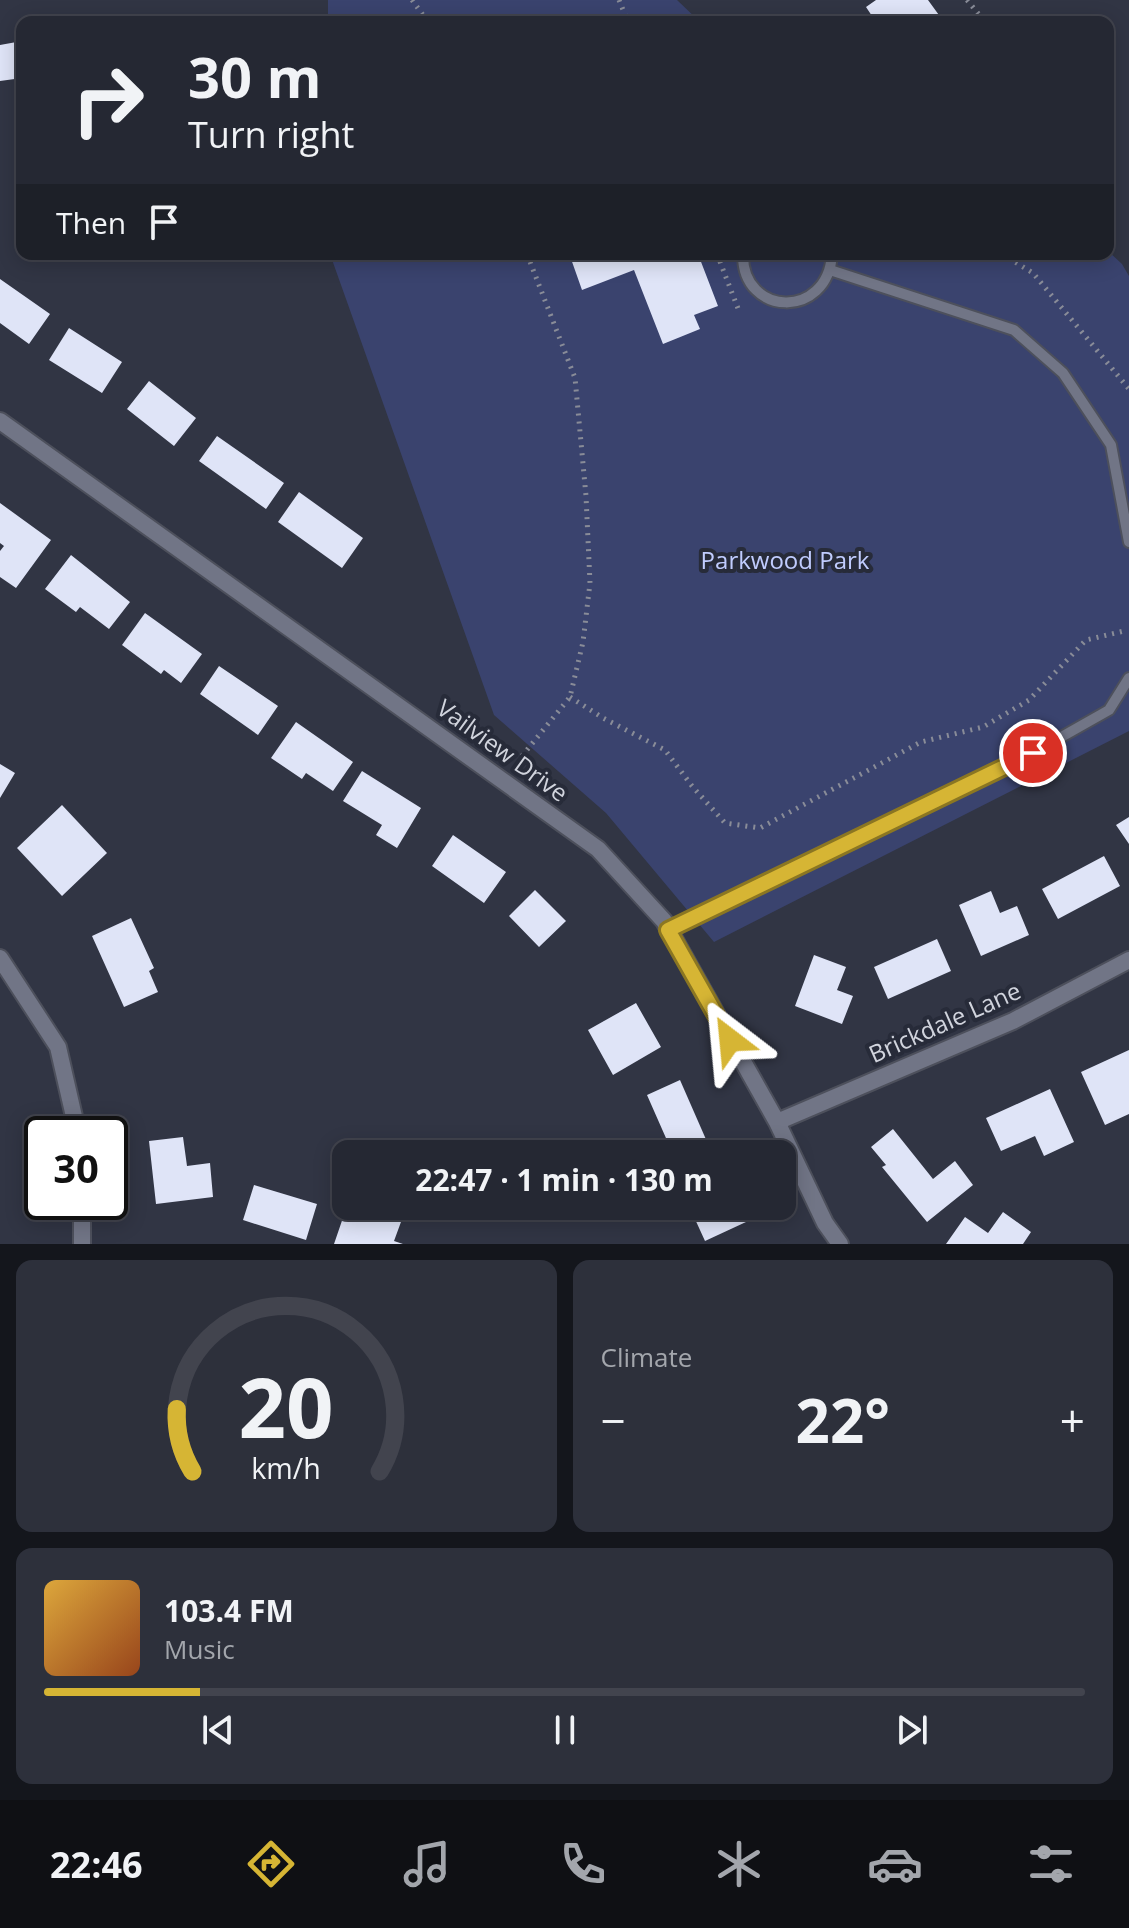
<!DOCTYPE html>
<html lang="en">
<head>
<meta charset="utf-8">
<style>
	body { margin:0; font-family:"Open Sans",sans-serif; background:#2d303b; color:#f1f3f6; height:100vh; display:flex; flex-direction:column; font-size:30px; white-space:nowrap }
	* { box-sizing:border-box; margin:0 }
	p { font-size:26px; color:#a3a6ac }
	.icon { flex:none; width:44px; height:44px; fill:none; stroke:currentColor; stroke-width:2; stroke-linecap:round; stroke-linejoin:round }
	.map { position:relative; height:1244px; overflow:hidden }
	.side { display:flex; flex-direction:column; gap:16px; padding:16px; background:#14161c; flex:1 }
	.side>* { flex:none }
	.banner { position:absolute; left:16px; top:16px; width:1098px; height:244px; border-radius:16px; box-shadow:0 4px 20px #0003,0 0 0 2px #42444e; background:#252833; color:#f1f3f6; overflow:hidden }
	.speed { position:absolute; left:24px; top:1116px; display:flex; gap:16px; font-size:40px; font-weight:700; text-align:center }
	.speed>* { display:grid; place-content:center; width:104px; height:104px; border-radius:50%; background:#252833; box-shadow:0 4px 20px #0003,0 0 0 2px #42444e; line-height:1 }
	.speed .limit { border:4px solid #111; border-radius:12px; background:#fff; color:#111 }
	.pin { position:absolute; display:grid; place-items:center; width:68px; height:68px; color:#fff; margin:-34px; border:4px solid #fff; border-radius:50%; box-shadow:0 2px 8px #0007 }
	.me { position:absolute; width:88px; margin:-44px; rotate:331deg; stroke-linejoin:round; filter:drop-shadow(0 0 6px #0008) }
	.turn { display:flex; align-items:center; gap:28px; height:168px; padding:0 40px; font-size:36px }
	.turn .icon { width:104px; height:104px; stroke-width:2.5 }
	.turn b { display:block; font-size:56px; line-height:68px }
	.then { display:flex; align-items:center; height:76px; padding:0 40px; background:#0003; gap:16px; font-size:30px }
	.big { font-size:60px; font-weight:700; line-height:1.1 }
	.side .card { flex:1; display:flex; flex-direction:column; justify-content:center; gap:12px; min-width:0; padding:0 28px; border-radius:16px; background:#2d303b }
	.side .dial { align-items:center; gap:0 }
	.dial svg { height:208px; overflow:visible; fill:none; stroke:#42444e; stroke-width:7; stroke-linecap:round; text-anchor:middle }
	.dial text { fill:#f1f3f6; stroke:none }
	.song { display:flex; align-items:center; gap:24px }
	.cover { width:96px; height:96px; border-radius:12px; background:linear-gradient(135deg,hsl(40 70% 55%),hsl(20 70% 35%)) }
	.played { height:8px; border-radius:4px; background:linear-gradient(90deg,#d6b534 15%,#42444e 15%) }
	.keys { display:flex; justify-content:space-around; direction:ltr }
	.heat { display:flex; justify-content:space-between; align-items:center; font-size:44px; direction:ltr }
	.side .tiles { flex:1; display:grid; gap:16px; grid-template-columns:1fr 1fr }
	.card:last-child { grid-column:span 2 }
	.trip { position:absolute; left:332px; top:1140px; width:464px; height:80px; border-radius:16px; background:#252833; box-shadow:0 4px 20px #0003,0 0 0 2px #42444e; font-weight:700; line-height:80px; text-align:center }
	.tab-bar { display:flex; height:128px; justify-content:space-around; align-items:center; background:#0f1014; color:#a3a6ac }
	.tab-bar .icon { width:56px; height:56px }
	.tab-bar .current { color:#d6b534 }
	.tab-bar b { font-size:36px; color:#f1f3f6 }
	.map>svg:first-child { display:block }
</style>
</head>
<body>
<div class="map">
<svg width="1129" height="1244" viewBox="0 0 1129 1244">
	<rect width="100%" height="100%" fill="#313544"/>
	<path fill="#3a436e" d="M 328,0 L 677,0 L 700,22 L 328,22 Z
		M 1108,251 L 1122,264 L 1129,276 L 1129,731 L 714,942 L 606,813 L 494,715 L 330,254 L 1108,254 Z"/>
	<path fill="#dfe4f7" d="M 876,0 L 928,0 L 944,22 L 876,22 L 866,7 Z
		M 22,41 L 22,78 L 0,81 L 0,45 Z
		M 553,254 L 698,254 L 718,306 L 694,315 L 700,329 L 663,344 L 634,270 L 582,290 L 570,256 L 555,261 Z
		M 0,279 L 50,314 L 29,344 L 0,323 Z
		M 69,328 L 122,362 L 102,393 L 49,360 Z
		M 149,381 L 196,418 L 174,446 L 127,409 Z
		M 217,436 L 284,483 L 266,509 L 199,461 Z
		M 299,492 L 363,538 L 342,568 L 278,522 Z
		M 0,503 L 51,540 L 16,588 L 0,577 L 0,551 L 4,546 L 0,543 Z
		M 71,555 L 130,602 L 109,629 L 80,607 L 76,612 L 45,589 Z
		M 145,613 L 202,654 L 181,683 L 164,670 L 161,674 L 122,645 Z
		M 219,666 L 278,706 L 258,735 L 200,694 Z
		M 296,722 L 353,762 L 333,791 L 306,773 L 302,779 L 271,758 Z
		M 0,764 L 15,773 L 0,798 Z
		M 362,771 L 421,808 L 397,848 L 376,835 L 382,825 L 343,801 Z
		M 62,805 L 107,853 L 62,896 L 17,848 Z
		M 1129,817 L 1129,844 L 1116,825 Z
		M 453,835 L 506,872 L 484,903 L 432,866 Z
		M 1104,856 L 1120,886 L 1058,919 L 1042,889 Z
		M 535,890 L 566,921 L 539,947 L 509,916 Z
		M 991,891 L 1000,913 L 1017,906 L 1029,935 L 981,956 L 959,905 Z
		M 131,918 L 154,968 L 149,971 L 158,992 L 124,1007 L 92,936 Z
		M 937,939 L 951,971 L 888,999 L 874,967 Z
		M 814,955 L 846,967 L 837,990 L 853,996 L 842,1024 L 795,1006 Z
		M 636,1003 L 661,1047 L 613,1075 L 588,1030 Z
		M 1129,1050 L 1129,1114 L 1105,1125 L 1081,1072 Z
		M 680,1080 L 708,1144 L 686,1154 L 673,1154 L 647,1095 Z
		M 1050,1089 L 1074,1142 L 1044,1156 L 1035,1136 L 1001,1151 L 986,1118 Z
		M 893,1129 L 933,1179 L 955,1161 L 973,1185 L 927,1222 L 882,1167 L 886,1165 L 871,1147 Z
		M 183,1137 L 187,1166 L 210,1163 L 213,1197 L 156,1204 L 149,1141 Z
		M 254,1185 L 317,1204 L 306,1240 L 243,1220 Z
		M 347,1206 L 390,1206 L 405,1211 L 394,1241 L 403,1244 L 334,1244 Z
		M 689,1206 L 738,1206 L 746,1222 L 705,1241 Z
		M 1003,1212 L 1031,1232 L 1023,1244 L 946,1244 L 965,1217 L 988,1233 Z"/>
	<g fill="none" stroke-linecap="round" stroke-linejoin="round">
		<g stroke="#4d505c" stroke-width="14">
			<path id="lane" d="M 743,254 C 742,317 828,320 832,254
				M 830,270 L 1014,330 L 1063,373 L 1111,445 L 1129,542
				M 668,930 L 1033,753 L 1109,710 L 1129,678"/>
		</g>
		<g stroke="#4d505c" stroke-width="20">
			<path id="street" d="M 0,421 L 598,849 L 664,921 L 777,1122 L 825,1223 L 840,1244
				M 0,958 L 58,1047 L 78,1134
				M 777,1122 L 1013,1021 L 1129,960
				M 82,1244 L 82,1202"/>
		</g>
		<path stroke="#898c98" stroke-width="5" stroke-dasharray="2 6" stroke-linecap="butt" d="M 412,0 L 428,22
			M 619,0 L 628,22
			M 967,0 L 985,22
			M 717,254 L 739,311
			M 1002,254 L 1033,273 L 1129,389
			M 570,697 L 603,718 L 665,750 L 692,786 L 725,823 L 760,828 L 921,742 L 983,727 L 1029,700 L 1086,640 L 1124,631
			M 522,756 L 570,697 L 583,642 L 590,583 L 586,496 L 575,378 L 527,254"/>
		<use href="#lane" stroke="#717586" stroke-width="10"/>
		<use href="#street" stroke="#717586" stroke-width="16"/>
	</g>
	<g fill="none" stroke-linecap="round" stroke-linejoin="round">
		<g stroke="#8b7622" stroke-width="20">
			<path id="route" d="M 730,1040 L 668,930 L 1033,753"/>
		</g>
		<use href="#route" stroke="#d6b534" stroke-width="14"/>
	</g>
	<g text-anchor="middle" stroke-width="8" stroke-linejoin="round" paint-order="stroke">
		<g font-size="24" fill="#c0ccfe" stroke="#272b39">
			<text x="785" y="569">Parkwood Park</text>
		</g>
		<g font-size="24" fill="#d1d4dd" stroke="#272b39">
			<text transform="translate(502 751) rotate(36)" y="8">Vailview Drive</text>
			<text transform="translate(945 1023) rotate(-24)" y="8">Brickdale Lane</text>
		</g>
	</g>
</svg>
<div class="speed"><div class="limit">30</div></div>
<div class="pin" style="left:1033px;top:753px;background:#d93025"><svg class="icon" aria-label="arrive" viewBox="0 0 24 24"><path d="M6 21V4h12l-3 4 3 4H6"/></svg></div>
<svg class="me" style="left:730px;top:1040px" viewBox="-20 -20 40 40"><path d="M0-17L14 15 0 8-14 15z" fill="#d6b534" stroke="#fff" stroke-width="4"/></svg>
<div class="trip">22:47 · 1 min · 130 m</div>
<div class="banner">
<div class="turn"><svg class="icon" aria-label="right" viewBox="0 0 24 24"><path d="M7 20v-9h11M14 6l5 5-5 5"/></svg><div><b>30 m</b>Turn right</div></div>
<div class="then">Then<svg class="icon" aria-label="arrive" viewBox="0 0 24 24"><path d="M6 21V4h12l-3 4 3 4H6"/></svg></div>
</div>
</div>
<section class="side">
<div class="tiles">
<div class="card dial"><svg viewBox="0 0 100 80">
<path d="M14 69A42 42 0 1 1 86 69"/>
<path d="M14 69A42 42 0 0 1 8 45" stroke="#d6b534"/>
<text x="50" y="56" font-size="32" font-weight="700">20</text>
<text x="50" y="72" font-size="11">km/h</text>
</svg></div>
<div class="card"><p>Climate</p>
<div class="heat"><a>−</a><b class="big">22°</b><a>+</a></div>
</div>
<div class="card">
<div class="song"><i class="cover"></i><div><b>103.4 FM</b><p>Music</p></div></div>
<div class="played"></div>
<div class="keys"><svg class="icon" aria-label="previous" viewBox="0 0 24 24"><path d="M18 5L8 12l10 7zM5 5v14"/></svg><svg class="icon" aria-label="pause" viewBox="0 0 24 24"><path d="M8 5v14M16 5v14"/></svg><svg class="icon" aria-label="next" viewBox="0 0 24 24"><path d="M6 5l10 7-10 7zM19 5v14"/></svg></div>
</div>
</div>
</section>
<nav class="tab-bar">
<b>22:46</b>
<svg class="icon current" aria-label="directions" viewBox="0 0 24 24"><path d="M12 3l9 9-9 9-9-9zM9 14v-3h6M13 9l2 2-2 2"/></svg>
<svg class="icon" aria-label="music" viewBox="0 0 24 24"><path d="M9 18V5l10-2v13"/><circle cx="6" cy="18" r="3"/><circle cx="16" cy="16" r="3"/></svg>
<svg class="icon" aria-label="phone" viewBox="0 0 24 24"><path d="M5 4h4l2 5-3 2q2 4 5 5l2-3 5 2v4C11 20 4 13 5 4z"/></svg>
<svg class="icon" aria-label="climate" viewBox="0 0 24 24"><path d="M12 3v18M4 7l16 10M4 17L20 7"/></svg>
<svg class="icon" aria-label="car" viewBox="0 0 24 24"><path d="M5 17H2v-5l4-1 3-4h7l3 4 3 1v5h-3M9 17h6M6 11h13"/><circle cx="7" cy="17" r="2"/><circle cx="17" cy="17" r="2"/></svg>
<svg class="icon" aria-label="filters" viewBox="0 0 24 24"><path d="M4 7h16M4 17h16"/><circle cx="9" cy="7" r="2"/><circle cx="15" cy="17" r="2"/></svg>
</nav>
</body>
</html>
